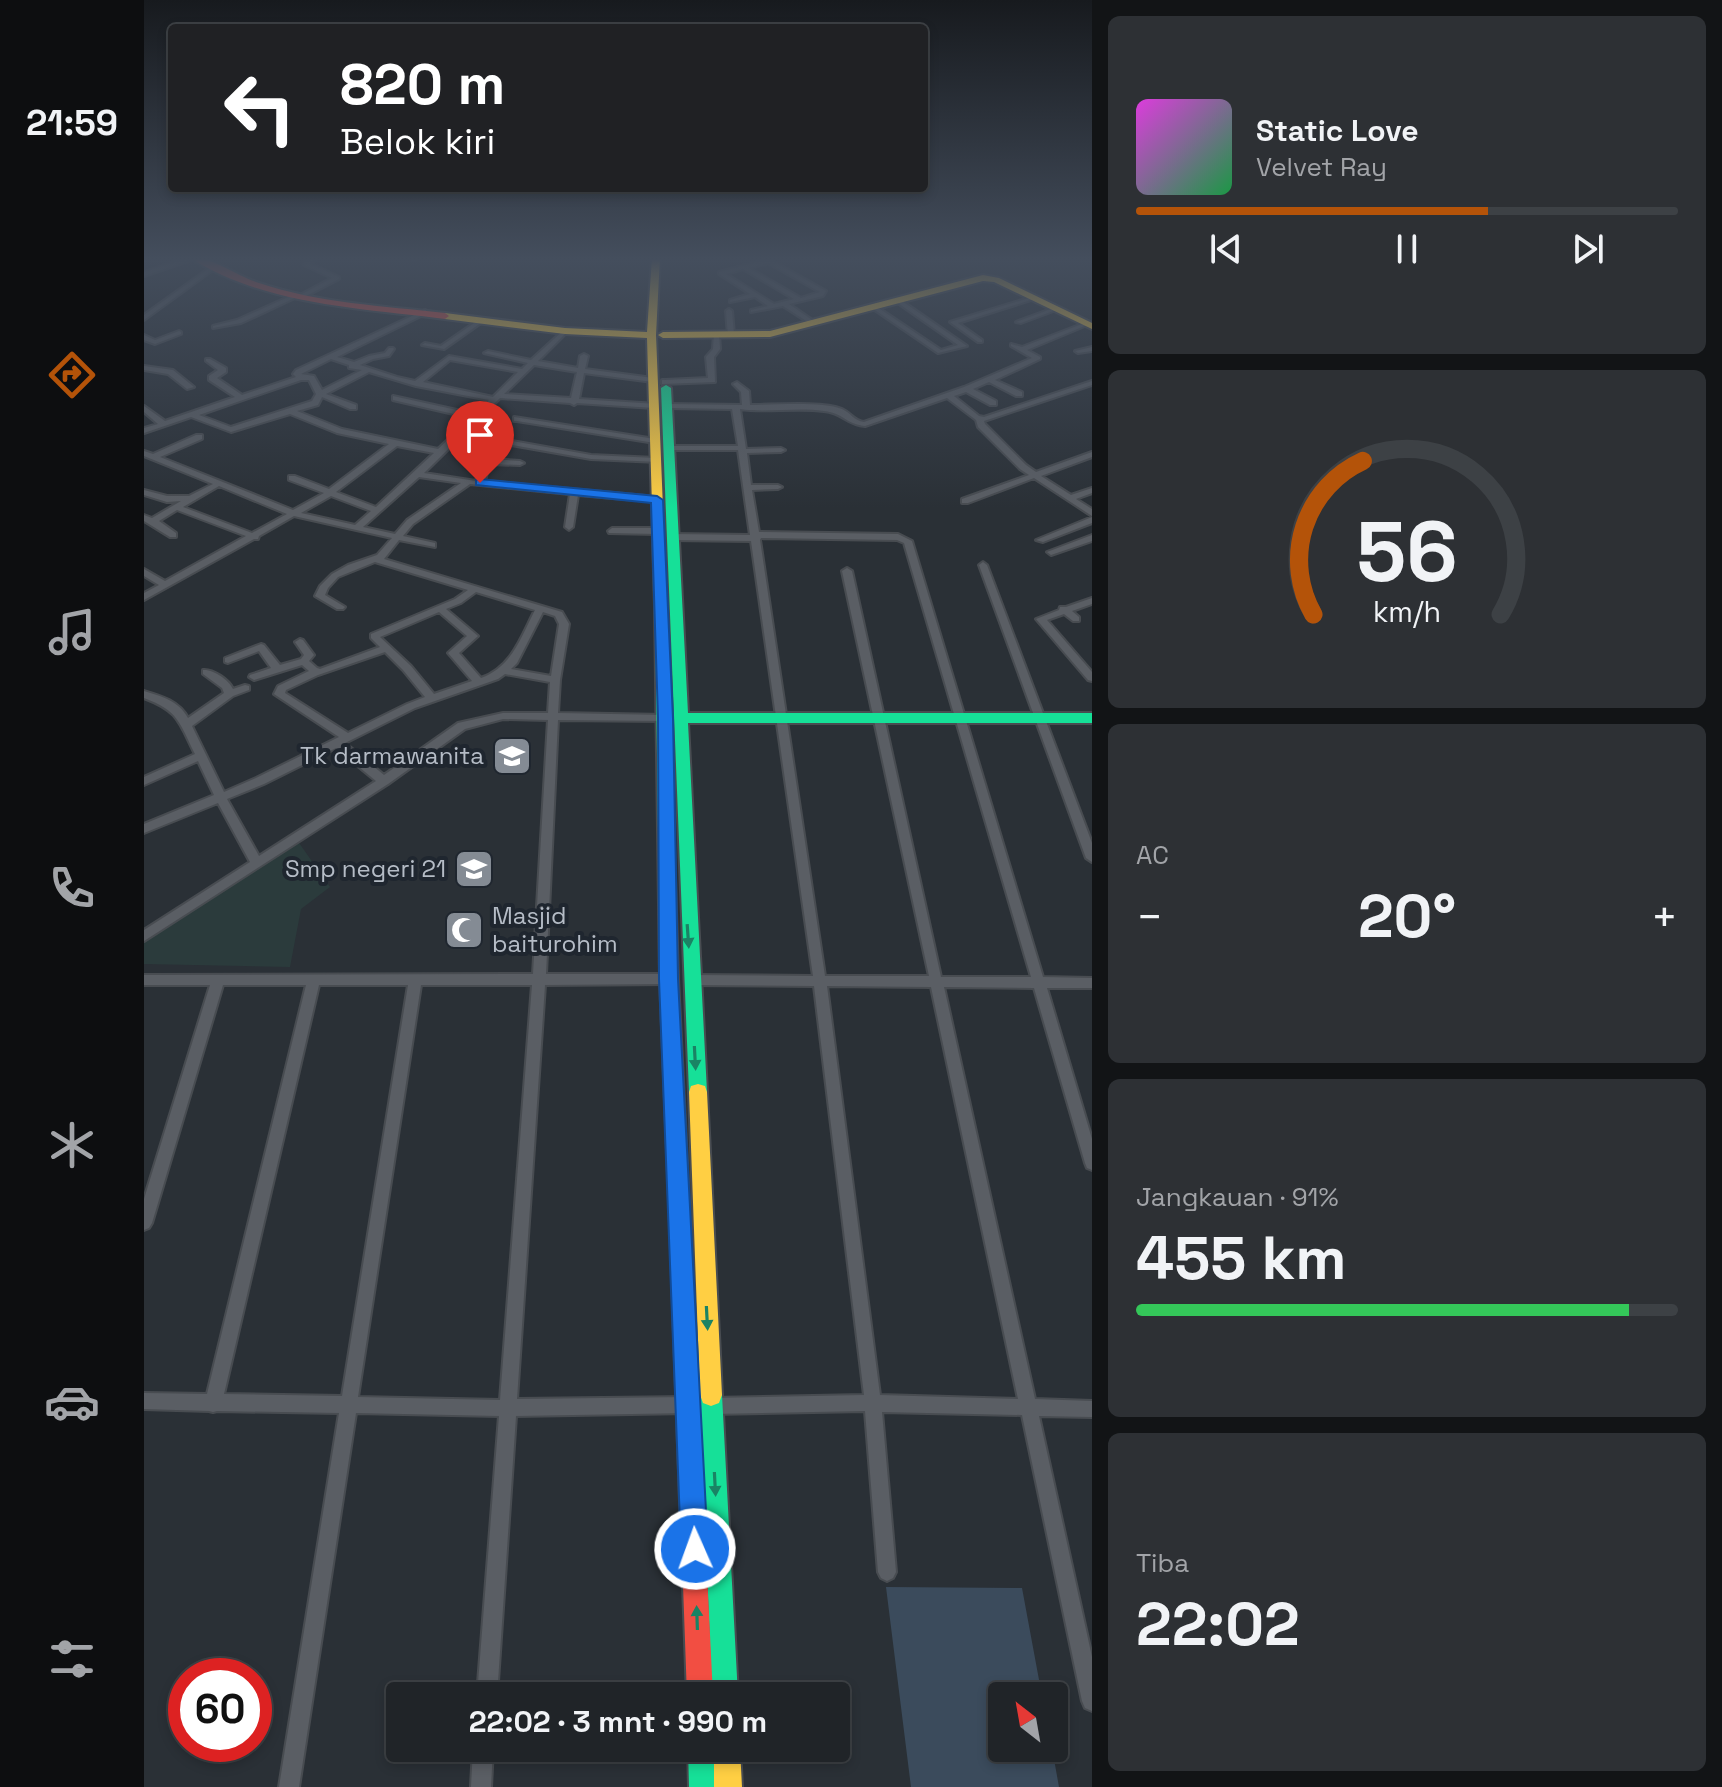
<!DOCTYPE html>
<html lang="id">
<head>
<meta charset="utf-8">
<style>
	body { margin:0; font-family:"Space Grotesk",sans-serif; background:#2d3034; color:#f1f3f6; height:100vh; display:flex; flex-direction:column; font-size:30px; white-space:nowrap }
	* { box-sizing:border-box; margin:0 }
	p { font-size:26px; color:#a2a4a8 }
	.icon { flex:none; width:44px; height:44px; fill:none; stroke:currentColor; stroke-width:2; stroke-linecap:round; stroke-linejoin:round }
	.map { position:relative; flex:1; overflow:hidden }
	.panel { display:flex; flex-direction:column; gap:16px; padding:16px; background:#121416; width:630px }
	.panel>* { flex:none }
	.banner { position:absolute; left:24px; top:24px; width:760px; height:168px; border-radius:8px; box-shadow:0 4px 12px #0003,0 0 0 2px #3d4145; background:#202124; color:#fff; overflow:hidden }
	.needle { width:52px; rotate:329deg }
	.fabs { position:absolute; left:844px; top:1682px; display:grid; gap:16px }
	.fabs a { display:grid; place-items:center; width:80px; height:80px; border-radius:8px; background:#202428; box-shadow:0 4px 12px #0003,0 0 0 2px #3d4145; font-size:40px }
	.speed { position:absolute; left:24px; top:1658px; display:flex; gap:16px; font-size:40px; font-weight:700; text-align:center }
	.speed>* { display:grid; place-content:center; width:104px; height:104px; border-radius:50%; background:#202428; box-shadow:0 4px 12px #0003,0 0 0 2px #3d4145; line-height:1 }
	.speed .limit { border:12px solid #d22; background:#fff; color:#111 }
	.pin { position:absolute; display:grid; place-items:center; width:68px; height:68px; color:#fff; margin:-82px -34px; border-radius:50% 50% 50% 0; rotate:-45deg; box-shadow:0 0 8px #0007 }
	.pin .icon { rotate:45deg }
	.me { position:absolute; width:88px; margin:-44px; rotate:358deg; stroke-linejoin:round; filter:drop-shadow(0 0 6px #0008) }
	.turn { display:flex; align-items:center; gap:28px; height:168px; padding:0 40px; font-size:36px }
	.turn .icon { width:104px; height:104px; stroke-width:2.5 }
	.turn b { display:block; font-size:56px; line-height:68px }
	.big { font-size:60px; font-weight:600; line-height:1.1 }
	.panel .card { flex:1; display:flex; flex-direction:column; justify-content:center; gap:12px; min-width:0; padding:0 28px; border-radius:12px; background:#2d3034 }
	.panel .dial { align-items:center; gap:0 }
	.dial svg { height:208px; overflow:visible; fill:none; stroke:#3d4145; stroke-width:7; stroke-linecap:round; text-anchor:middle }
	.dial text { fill:#f1f3f6; stroke:none }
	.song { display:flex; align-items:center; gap:24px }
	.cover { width:96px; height:96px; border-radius:12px; background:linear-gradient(135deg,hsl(300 70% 55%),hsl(140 70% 35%)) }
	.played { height:8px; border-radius:4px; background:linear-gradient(90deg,#b45309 65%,#3d4145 65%) }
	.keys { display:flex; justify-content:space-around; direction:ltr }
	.heat { display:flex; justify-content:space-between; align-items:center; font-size:44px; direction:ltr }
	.charge { height:12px; border-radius:6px; background:linear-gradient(90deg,#34c759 91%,#3d4145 0) }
	.trip { position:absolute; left:242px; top:1682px; width:464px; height:80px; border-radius:8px; background:#202428; box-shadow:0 4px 12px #0003,0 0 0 2px #3d4145; font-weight:600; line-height:80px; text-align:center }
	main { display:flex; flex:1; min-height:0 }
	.tab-bar { display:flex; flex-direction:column; width:144px; justify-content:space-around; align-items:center; background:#0d0e10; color:#a2a4a8 }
	.tab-bar .icon { width:56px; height:56px }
	.tab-bar .current { color:#b45309 }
	.tab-bar b { font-size:36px; color:#f1f3f6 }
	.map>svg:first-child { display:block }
</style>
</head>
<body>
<main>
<nav class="tab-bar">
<b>21:59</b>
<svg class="icon current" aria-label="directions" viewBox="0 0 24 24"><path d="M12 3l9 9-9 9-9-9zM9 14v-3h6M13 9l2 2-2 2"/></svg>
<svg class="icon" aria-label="music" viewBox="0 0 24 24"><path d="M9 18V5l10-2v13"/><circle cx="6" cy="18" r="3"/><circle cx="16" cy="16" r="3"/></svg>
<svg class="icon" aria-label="phone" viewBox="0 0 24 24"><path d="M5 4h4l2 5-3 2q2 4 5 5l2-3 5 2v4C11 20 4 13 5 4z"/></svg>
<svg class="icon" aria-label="climate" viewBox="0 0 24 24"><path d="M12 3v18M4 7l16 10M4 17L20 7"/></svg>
<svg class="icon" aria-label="car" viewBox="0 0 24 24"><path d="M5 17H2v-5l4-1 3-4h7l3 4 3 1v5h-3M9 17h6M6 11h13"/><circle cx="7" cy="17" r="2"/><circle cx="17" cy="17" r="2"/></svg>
<svg class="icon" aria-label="filters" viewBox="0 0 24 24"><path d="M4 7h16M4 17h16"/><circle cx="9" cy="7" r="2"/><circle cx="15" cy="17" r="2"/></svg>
</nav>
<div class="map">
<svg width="948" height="1787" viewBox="0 0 948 1787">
	<rect width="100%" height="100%" fill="#2a3036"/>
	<path fill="#2b3b3c" d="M 153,840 L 186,887 L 157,909 L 146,967 L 0,964 L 0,938 Z"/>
	<path fill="#3b4b5c" d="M 742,1587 L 878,1588 L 898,1696 L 858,1696 L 858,1748 L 908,1748 L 915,1787 L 767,1787 Z"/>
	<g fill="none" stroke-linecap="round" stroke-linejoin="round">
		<g stroke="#484c51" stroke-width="4">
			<path id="street" d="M 46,257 L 53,258 L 0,276 L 0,272 Z
				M 267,257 L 273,257 L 273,258 L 270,260 Z
				M 167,259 L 172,260 L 167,264 L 195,277 L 195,279 L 160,297 L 155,296 L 97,323 L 69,328 L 69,326 L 93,320 L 151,294 L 156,295 L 188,278 L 160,265 L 160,263 Z
				M 625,259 L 682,291 L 679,296 L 645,304 L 671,322 L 671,324 L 667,324 L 639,306 L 607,312 L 607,310 L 624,306 L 611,297 L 586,302 L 586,300 L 606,294 L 575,274 L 575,272 ZM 624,263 L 676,292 L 657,298 L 605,268 ZM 599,269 L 650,299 L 630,304 L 582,274 Z
				M 68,266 L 73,267 L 0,320 L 0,315 Z
				M 885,298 L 890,299 L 814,323 L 838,340 L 838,342 L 834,342 L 806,322 Z
				M 751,299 L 755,299 L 823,346 L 794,353 L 725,306 L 730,305 L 797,350 L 814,345 L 751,301 Z
				M 585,309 L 588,311 L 590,335 L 587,337 L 584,335 L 582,311 Z
				M 907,309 L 912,310 L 877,323 L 872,322 Z
				M 281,310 L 284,312 L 283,313 L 193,357 L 210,362 L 225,356 L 241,353 L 245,348 L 249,348 L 250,349 L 245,356 L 229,359 L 216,365 L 253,377 L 271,381 L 305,356 L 378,369 L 384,363 L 340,353 L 344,351 L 387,360 L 421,329 L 423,330 L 423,332 L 394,361 L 434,368 L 436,356 L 440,354 L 444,356 L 441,369 L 509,378 L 513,380 L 509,382 L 440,373 L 435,399 L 513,404 L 514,406 L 510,408 L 433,403 L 430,405 L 426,403 L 356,398 L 280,473 L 332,481 L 338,461 L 351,442 L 362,440 L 447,455 L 512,458 L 516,460 L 515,462 L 447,459 L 362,444 L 357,446 L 347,459 L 376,461 L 380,463 L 376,465 L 345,464 L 341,481 L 513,497 L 517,500 L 516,502 L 434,495 L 429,527 L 425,530 L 421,527 L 426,494 L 326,484 L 269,524 L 259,536 L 291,543 L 291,547 L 255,540 L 240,559 L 418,612 L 425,624 L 416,680 L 414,713 L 521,715 L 526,718 L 521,721 L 414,720 L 402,974 L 525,974 L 530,975 L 531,979 L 530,983 L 525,984 L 401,985 L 373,1399 L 545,1397 L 551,1399 L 553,1405 L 551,1411 L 545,1413 L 372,1416 L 353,1696 L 333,1696 L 355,1416 L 212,1413 L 155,1787 L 135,1787 L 195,1413 L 73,1411 L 69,1412 L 65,1411 L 0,1409 L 0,1393 L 63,1394 L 162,985 L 79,985 L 8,1223 L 5,1228 L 0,1230 L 0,1199 L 66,985 L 0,985 L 0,975 L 389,974 L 404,720 L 359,719 L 321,729 L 244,784 L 0,941 L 0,930 L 106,862 L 74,803 L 0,833 L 0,824 L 70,795 L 54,761 L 0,785 L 0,777 L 51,754 C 35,722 35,711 0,698 L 0,691 C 17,696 35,701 44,718 L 80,693 L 78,688 L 59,674 L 59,670 C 69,669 85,680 89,689 L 101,685 L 105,686 L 105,690 L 89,696 L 48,726 L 80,792 L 112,778 L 195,737 L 130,694 L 134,686 L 165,671 L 158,665 L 110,680 L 105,677 L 106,675 L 127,668 L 115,651 L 84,663 L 81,662 L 81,658 L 117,644 L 120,645 L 136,665 L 157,659 L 160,655 L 151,642 L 156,639 L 159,640 L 170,655 L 165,661 L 173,668 L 176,669 L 236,647 L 227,638 L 227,634 L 311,599 L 324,590 L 231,562 L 194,577 L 184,588 L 181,595 L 201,607 L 199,609 L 193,609 L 171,596 L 176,586 L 188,574 L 204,565 L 233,555 L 248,538 L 150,516 L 115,536 L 114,539 L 110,539 L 0,600 L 0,593 L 15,585 L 0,576 L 0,569 L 21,581 L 102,536 L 33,510 L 15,521 L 32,533 L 32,537 L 26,537 L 0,521 L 0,515 L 8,518 L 37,501 L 23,502 L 0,495 L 0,490 L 23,496 L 45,496 L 69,484 L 0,456 L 0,451 L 9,454 L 52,435 L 58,435 L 58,439 L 16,457 L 149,510 L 180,493 L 145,480 L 145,476 L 151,476 L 185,489 L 245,444 L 193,433 L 146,414 L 87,432 L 47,417 L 0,433 L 0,428 L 14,424 L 0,412 L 0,406 L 21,421 L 91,397 L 65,380 L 65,376 L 74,370 L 62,361 L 62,359 L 66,359 L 82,368 L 82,372 L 73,378 L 98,395 L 152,377 L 149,374 L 152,370 ZM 187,359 L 205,365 L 205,368 L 218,370 L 178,390 L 170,376 L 157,374 ZM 306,360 L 374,372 L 349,397 L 279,382 ZM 390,365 L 433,372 L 427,398 L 360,394 ZM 225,372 L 272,386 L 345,400 L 331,414 L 249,396 L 249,400 L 327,418 L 294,449 L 198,429 L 153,411 L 174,405 L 178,397 L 206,409 L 212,409 L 212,405 L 182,394 ZM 157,380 L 165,380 L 172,394 L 168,401 L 87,427 L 55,415 ZM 253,446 L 290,453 L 232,507 L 192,492 ZM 275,477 L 317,483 L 263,520 L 251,534 L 219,527 ZM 75,486 L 143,514 L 108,533 L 39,507 ZM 187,496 L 227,511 L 211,525 L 157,513 ZM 332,592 L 391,610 C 377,637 368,667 337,678 L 315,653 L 334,636 L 302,609 L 317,603 ZM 295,612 L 323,636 L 304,653 L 328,681 L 290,694 L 267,666 L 236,637 ZM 399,612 L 411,616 L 415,624 L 407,676 L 367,669 L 373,663 ZM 241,652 L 259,670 L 281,697 L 263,704 L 204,733 L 141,693 L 142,690 L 174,675 ZM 361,674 L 406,682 L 404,713 L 359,713 L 314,723 L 240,775 L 201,743 L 271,708 L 354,679 ZM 192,748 L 232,781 L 115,856 L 83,799 L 120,784 ZM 175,985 L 264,985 L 198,1396 L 80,1394 ZM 277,985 L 388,985 L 356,1400 L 214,1397 Z
				M 336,319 L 341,320 L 300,349 L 278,345 L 281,343 L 297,346 Z
				M 938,324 L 943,325 L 883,350 L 896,357 L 896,359 L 851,380 L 878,392 L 878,396 L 872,396 L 845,382 L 829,389 L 852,401 L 852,405 L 846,405 L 822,392 L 810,396 L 835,416 L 840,417 L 948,381 L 948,385 L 840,421 L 841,424 L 882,465 L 892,472 L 948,452 L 948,457 L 897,476 L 927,495 L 948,488 L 948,493 L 932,499 L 948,509 L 948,516 L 890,478 L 824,503 L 818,503 L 818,499 L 885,475 L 876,469 L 834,427 L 832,420 L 803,398 L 721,426 C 701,424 700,413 680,411 C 652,407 622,413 596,409 L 602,449 L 637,448 L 641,450 L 637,452 L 603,453 L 607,485 L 634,485 L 638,487 L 634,489 L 608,490 L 615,532 L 754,534 L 768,541 L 899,977 L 948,978 L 948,988 L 903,988 L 948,1139 L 948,1170 L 943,1168 L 941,1163 L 890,988 L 800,987 L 891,1399 L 948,1401 L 948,1417 L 895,1416 L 948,1657 L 948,1711 L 941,1708 L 938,1701 L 878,1415 L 738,1412 L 752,1572 L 749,1578 L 743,1581 L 737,1578 L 734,1572 L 721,1411 L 567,1414 L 561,1412 L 559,1406 L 561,1400 L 567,1398 L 720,1395 L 670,986 L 547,985 L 542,984 L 541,980 L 542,976 L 547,975 L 669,976 L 607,541 L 528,540 L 524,537 L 528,534 L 606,535 L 594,450 L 525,450 L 521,448 L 525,446 L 594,446 L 588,409 L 523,408 L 519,406 L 523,404 L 598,405 L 597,392 L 589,384 L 593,382 L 605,391 L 606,405 C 628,405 679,401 698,409 C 707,413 710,421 720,422 L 820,387 L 888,358 L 867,346 L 867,344 L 878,347 ZM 617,538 L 753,540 L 760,543 L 887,977 L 797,977 L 708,571 L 703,568 L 698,571 L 785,976 L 681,976 L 616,540 ZM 683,986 L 787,987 L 874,1399 L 736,1395 Z
				M 35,331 L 37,332 L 37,334 L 11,344 L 0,340 L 0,335 L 11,340 Z
				M 570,334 L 575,335 L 576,349 L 570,357 L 571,382 L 518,384 L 518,380 L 521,380 L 564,378 L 562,357 L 569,349 Z
				M 948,347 L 948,351 L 934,353 L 931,351 Z
				M 0,366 L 29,370 L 50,387 L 43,389 L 24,374 L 0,370 Z
				M 370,417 L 511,439 L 515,441 L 511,443 L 373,421 L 370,421 Z
				M 948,517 L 948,523 L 899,542 L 892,540 Z
				M 468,528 L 513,528 L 517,531 L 513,534 L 465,533 L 464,531 Z
				M 948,535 L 948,541 L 907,555 L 903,552 Z
				M 839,562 L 843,565 L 948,843 L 948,862 L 942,858 L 835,565 Z
				M 948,598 L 948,604 L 928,611 L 935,617 L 935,621 L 929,621 L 920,614 L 903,620 L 948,672 L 948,681 L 944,680 L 892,619 L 915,610 L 916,607 L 922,607 Z
				M 329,1748 L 349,1748 L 347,1787 L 327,1787 Z"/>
		</g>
		<g stroke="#484c51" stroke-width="4">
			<path id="fast" d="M 522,385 L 527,388 L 544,713 L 948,713 L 948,723 L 544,723 L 563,1092 L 561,1098 L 554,1100 L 547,1098 L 545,1092 L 517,388 Z
				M 517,603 L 523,607 L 534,979 L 546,1223 L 543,1230 L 536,1233 L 529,1230 L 526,1223 L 516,979 L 511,607 Z
				M 567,1384 L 575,1387 L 578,1395 L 594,1696 L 568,1696 L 556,1395 L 559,1387 Z
				M 544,1748 L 570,1748 L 573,1787 L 545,1787 Z"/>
		</g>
		<g stroke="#484c51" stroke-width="4">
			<path id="slow" d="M 508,257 L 516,257 L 512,335 L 523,607 L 517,611 L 511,607 L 503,338 L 421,334 L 301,319 L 297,316 L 301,313 L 421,328 L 503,332 Z
				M 839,275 L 855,278 L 948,323 L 948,329 L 850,282 L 839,281 L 626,337 L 519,338 L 514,335 L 519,332 L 626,331 Z
				M 554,1084 L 561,1086 L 563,1092 L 578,1395 L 575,1403 L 567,1406 L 559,1403 L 556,1395 L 545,1092 L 547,1086 Z
				M 570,1748 L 596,1748 L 598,1787 L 570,1787 Z"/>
		</g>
		<g stroke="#484c51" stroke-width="4">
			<path id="jam" d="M 45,257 C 70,257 92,276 115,283 C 174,303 240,306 301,313 L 305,316 L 301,319 C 216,308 119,305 45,257 Z
				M 536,1213 L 543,1216 L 546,1223 L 569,1696 L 543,1696 L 526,1223 L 529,1216 Z"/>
		</g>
		<use href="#street" fill="#5a5e64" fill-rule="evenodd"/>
		<use href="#fast" fill="#16e098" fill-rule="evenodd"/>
		<use href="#slow" fill="#ffcf43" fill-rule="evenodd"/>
		<use href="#jam" fill="#f24e42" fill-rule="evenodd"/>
	</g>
	<defs><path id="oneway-solid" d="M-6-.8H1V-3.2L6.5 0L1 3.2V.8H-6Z" transform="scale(2)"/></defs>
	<g fill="#1a8364">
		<use href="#oneway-solid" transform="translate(544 936) rotate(86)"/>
		<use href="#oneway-solid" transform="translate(551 1058) rotate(87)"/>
		<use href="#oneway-solid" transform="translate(563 1318) rotate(87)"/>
		<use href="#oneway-solid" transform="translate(571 1484) rotate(87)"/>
		<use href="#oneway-solid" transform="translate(553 1618) rotate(-92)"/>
	</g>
	<linearGradient id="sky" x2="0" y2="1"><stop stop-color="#171a1e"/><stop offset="0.51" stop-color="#444e5d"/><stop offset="1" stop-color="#444e5d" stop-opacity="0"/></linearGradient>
	<rect width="948" height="508" fill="url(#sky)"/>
	<path fill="#1a73e8" stroke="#114b97" stroke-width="2" d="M 336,479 L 513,496 L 519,500 L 529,718 L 534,979 L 564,1549 L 560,1559 L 551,1563 L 541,1559 L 537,1549 L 515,979 L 514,718 L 507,503 L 332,485 L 332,480 Z"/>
	<defs>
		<g id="school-square" transform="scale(2)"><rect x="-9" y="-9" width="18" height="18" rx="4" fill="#848b94" stroke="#1f262f"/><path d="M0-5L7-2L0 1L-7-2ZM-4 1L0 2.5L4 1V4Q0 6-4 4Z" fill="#fff"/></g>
		<g id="mosque-square" transform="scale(2)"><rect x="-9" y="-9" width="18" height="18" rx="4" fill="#848b94" stroke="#1f262f"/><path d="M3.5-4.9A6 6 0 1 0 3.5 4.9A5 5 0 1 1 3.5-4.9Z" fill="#fff"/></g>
	</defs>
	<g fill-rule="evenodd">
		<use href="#school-square" x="368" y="756"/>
		<use href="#school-square" x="330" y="869"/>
		<use href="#mosque-square" x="320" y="930"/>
	</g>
	<g text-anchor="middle" stroke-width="8" stroke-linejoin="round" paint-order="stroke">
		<g font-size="24" fill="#b5bcc6" stroke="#1f262f" text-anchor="end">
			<text x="340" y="764">Tk darmawanita</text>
			<text x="302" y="877">Smp negeri 21</text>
			<text x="348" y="924" text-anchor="start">Masjid<tspan x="348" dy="28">baiturohim</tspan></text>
		</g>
	</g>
</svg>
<div class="fabs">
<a><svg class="needle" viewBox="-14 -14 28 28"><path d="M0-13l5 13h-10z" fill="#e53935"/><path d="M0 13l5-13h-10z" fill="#a2a4a8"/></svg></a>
</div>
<div class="speed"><div class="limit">60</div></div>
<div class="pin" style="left:336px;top:483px;background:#d93025"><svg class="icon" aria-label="arrive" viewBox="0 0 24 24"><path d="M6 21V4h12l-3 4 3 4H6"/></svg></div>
<svg class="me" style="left:551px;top:1549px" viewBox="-20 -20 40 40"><circle r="17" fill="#1a73e8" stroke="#fff" stroke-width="3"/><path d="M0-11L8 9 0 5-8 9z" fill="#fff"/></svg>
<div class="trip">22:02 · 3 mnt · 990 m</div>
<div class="banner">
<div class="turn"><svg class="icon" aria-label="left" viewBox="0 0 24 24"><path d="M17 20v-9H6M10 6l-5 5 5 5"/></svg><div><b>820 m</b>Belok kiri</div></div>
</div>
</div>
<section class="panel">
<div class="card">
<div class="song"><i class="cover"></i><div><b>Static Love</b><p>Velvet Ray</p></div></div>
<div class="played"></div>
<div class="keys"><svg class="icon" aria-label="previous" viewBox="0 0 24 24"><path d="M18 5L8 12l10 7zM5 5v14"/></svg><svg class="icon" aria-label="pause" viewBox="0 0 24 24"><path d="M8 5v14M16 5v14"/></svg><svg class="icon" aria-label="next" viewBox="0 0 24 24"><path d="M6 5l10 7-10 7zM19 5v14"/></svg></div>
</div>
<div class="card dial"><svg viewBox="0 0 100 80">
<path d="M14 69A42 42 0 1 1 86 69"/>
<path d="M14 69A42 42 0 0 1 33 10" stroke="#b45309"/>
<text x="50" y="56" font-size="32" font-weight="700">56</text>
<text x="50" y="72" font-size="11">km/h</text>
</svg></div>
<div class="card"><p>AC</p>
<div class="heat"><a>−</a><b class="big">20°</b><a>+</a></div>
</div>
<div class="card"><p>Jangkauan · 91%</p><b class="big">455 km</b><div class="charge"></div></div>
<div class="card"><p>Tiba</p><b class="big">22:02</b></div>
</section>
</main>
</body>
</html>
